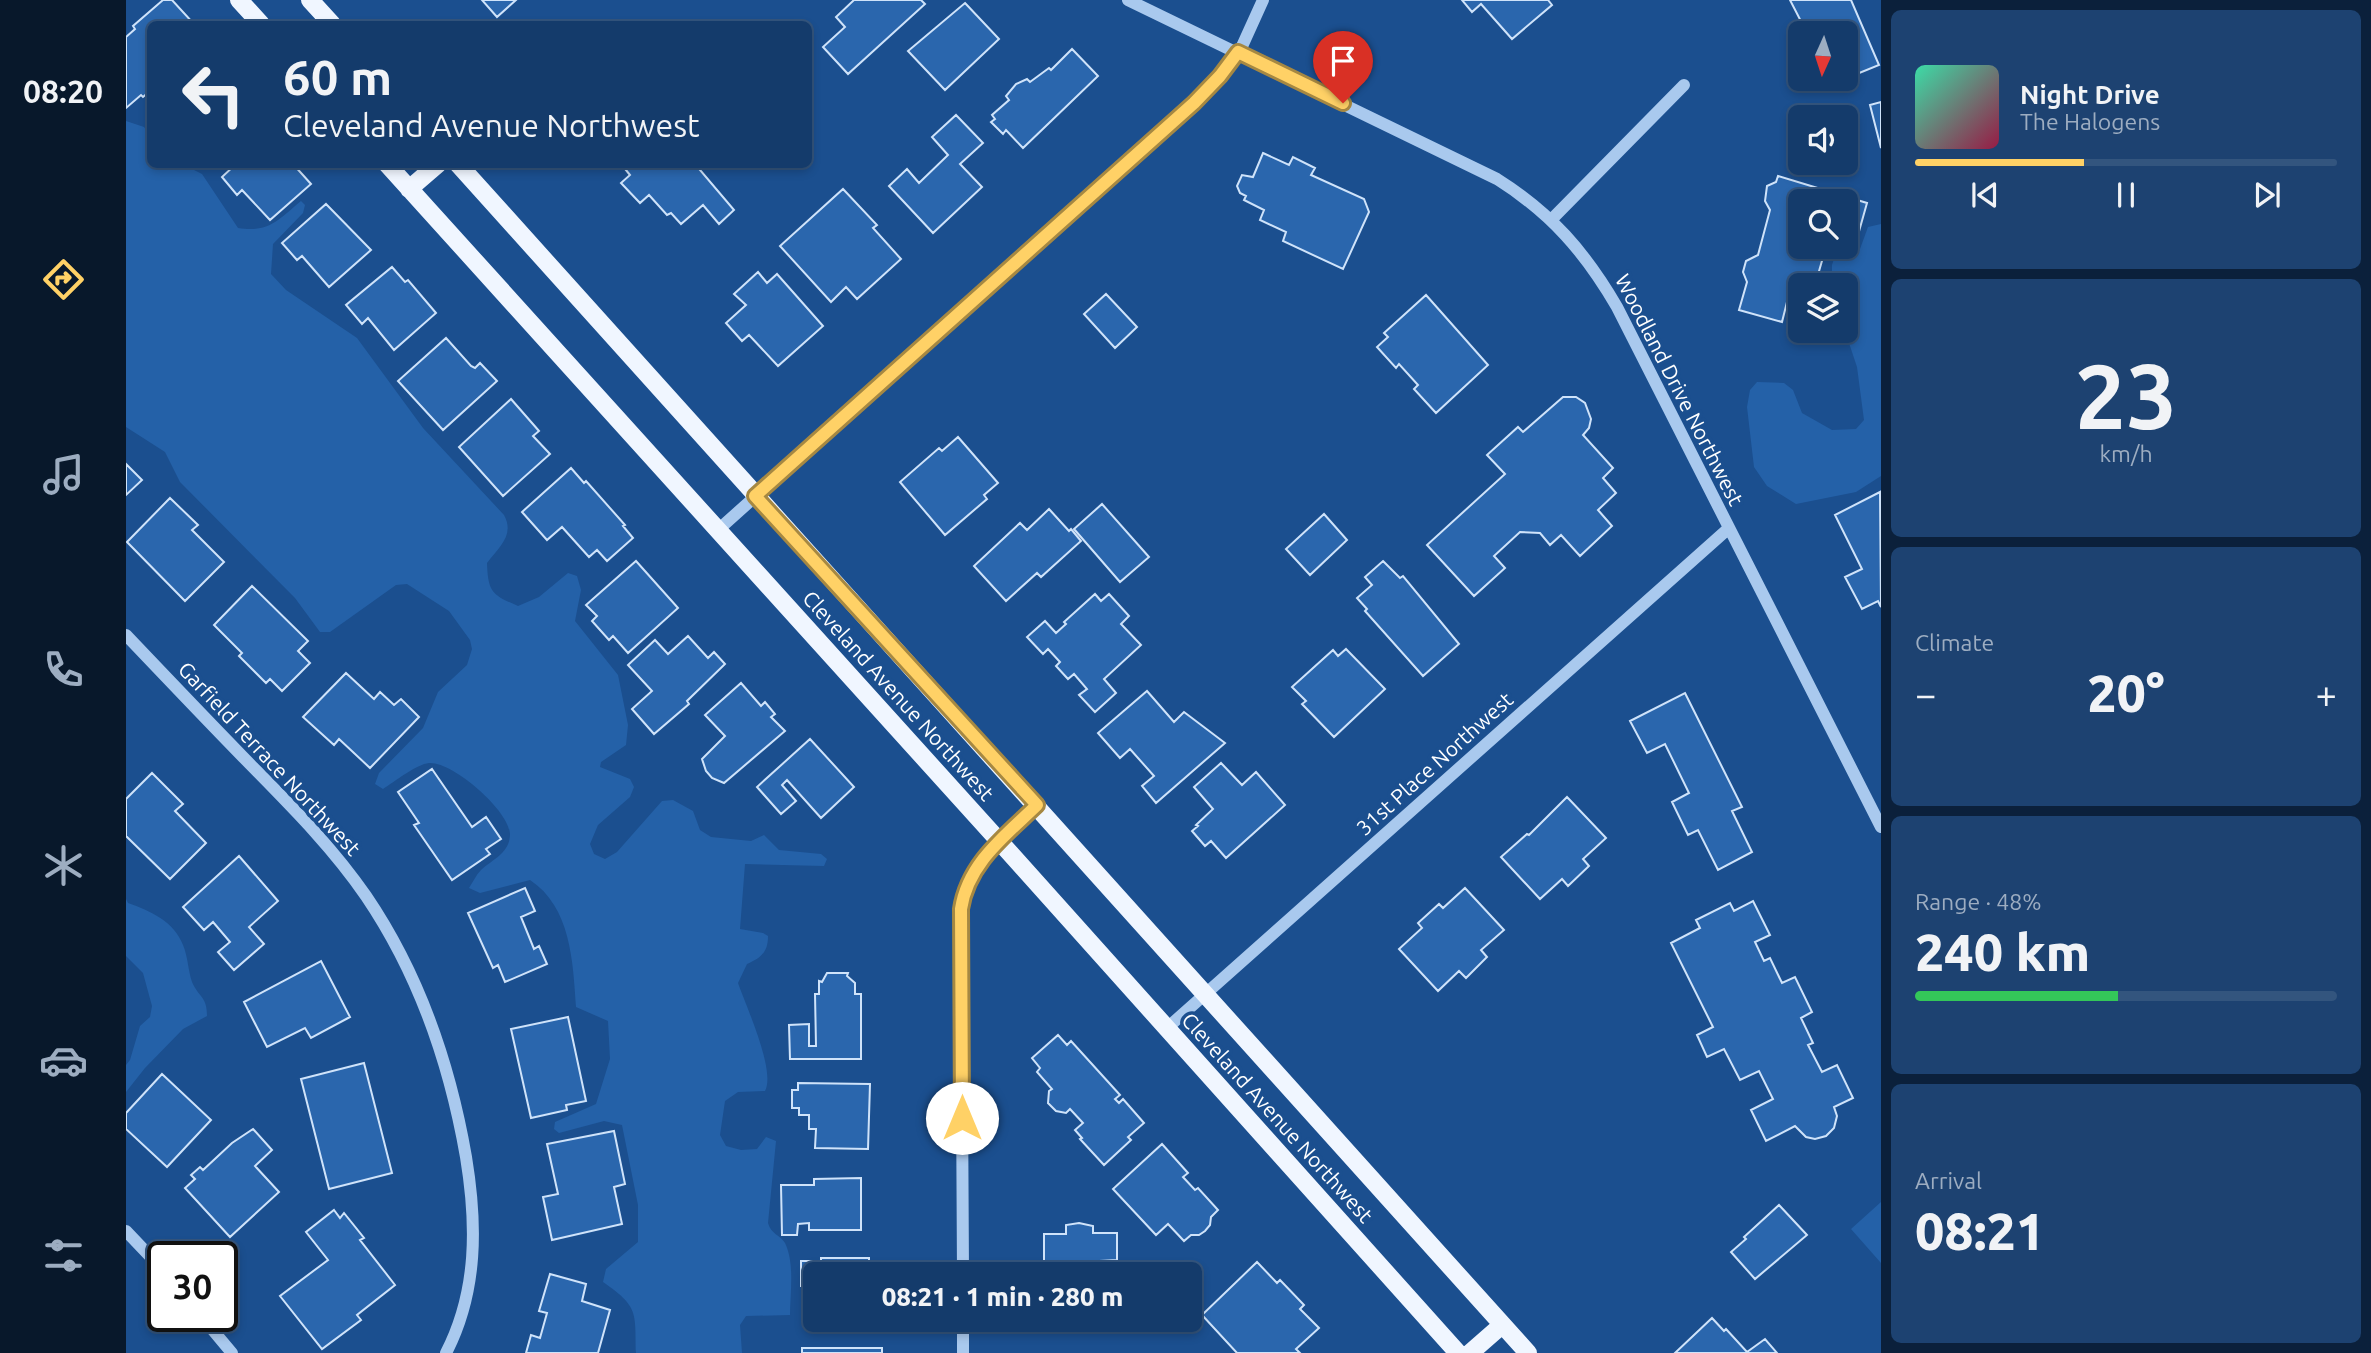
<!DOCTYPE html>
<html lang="en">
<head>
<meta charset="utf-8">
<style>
	body { margin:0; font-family:Ubuntu,sans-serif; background:#1d4271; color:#f1f3f6; height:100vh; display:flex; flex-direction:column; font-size:26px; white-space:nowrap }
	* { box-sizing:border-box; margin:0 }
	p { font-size:23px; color:#9dadc1 }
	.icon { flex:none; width:38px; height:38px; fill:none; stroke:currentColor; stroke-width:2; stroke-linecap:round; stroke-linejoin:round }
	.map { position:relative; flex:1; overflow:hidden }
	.drawer { display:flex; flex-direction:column; gap:10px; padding:10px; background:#0b203b; width:490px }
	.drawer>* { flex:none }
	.banner { position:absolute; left:21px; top:21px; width:665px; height:147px; border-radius:10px; box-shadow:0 4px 10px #0003,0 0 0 2px #33557e; background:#143b6b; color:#f1f3f6; overflow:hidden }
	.needle { width:46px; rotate:183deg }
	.fabs { position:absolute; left:1662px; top:21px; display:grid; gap:14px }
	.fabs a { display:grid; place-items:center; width:70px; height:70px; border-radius:10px; background:#143b6b; box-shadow:0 4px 10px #0003,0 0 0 2px #33557e; font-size:35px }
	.speed { position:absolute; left:21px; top:1241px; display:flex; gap:14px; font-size:35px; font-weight:700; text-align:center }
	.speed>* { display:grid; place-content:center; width:91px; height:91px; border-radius:50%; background:#143b6b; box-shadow:0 4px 10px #0003,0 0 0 2px #33557e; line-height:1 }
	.speed .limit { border:4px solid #111; border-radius:10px; background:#fff; color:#111 }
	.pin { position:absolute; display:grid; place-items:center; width:60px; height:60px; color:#fff; margin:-72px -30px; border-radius:50% 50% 50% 0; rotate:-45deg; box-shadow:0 0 7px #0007 }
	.pin .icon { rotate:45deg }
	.me { position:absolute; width:77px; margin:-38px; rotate:0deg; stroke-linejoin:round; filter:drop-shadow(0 0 5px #0008) }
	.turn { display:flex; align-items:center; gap:24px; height:147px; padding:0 21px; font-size:32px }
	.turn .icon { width:91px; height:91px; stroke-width:2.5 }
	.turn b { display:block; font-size:49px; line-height:60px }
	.big { font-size:52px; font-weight:800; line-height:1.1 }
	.drawer .card { flex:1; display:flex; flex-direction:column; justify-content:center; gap:10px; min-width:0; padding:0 24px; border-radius:10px; background:#1d4271 }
	.drawer .dial { align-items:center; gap:0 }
	.dial b { font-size:91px; line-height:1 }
	.song { display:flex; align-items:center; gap:21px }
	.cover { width:84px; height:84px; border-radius:10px; background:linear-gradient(135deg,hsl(160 70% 55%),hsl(340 70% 35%)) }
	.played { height:7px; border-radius:4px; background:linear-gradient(90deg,#ffd166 40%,#33557e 40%) }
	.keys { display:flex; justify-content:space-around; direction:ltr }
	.heat { display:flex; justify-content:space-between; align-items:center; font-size:38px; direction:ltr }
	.charge { height:10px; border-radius:5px; background:linear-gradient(90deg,#34c759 48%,#33557e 0) }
	.trip { position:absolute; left:677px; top:1262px; width:399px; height:70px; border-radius:10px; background:#143b6b; box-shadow:0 4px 10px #0003,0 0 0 2px #33557e; font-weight:800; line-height:70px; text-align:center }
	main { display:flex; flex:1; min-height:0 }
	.tabs { display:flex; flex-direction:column; width:126px; justify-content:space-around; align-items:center; background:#08182b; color:#9dadc1 }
	.tabs .icon { width:49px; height:49px }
	.tabs .selected { color:#ffd166 }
	.tabs b { font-size:32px; color:#f1f3f6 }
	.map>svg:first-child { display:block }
</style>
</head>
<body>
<main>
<nav class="tabs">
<b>08:20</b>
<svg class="icon selected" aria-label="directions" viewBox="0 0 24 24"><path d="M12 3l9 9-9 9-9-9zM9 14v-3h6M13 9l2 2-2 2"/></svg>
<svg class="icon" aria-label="music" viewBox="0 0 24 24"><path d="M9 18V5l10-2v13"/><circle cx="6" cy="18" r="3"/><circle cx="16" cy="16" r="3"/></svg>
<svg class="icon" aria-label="phone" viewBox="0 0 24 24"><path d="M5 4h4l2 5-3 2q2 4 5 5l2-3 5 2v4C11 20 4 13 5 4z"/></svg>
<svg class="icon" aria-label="climate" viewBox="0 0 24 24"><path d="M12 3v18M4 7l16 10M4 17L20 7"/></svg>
<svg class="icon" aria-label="car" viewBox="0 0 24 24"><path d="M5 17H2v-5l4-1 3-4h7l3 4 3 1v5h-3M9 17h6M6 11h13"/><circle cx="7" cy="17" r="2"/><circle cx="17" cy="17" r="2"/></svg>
<svg class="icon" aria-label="filters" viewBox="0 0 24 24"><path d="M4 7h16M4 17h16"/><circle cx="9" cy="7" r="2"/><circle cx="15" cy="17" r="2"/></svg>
</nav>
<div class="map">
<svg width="1755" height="1353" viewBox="0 0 1755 1353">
	<rect width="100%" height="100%" fill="#1b4f8f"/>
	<path fill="#2461a8" d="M 0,121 L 18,127 L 24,135 L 24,164 L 58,165 L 76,174 L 112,228 C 143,233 152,220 175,201 L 179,205 L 177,213 L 147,244 L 145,274 L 160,290 L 231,338 L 297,428 L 378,515 C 389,535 373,547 361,563 C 362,592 366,595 392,606 L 413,597 L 442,573 L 451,576 L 455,590 L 449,621 L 492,675 L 502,725 L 500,745 L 475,762 L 474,767 L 504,779 L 508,787 L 504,797 L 472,825 L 464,844 L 468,854 L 479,859 L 491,852 L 536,801 L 547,800 L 567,811 L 574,830 L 585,837 L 625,841 L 638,835 L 653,850 L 695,854 L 701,859 L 698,866 L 619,864 L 614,929 L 637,933 L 642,936 C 642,952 635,958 621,964 L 612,983 C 620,1006 650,1071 639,1091 L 612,1092 L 599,1101 L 594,1135 L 600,1146 L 615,1150 L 631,1149 L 640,1137 L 650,1141 L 642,1223 C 645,1234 654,1235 659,1243 C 669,1264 664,1293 664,1315 L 620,1316 L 614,1325 L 616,1353 L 510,1353 C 509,1312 513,1307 477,1282 L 480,1269 L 512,1242 L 512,1205 L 496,1125 L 478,1121 L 433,1133 L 428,1129 L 429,1122 L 470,1104 L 484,1059 L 482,1021 L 450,1007 C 447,962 445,907 404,880 L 354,893 L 343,888 C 347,882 350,875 355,870 C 367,859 384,853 384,834 C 383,810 326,761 303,763 C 291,764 268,782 257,789 L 249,784 L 253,773 L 297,728 L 312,692 L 341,665 L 346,649 L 344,640 L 323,611 L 281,584 L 270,585 L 204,632 L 194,632 L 169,598 L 54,482 L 39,452 L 0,427 Z
		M 1755,224 L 1755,476 L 1730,492 L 1670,504 L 1641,486 L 1628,467 L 1621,407 L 1624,390 L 1631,382 L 1658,383 L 1667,390 L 1676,413 L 1706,430 L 1730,429 L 1738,420 L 1731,367 L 1719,331 L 1720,285 L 1706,285 L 1706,265 L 1709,256 L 1734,249 L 1742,227 Z
		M 0,899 L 2,903 C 24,911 48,921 57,945 C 62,957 62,970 66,982 C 73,998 81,996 81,1016 L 57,1029 L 19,1068 L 0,1092 L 0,1065 L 4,1060 L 14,1026 L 24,1017 L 26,1006 L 17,973 L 0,956 Z
		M 1755,1202 L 1755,1263 L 1725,1229 Z"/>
	<path fill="#2a66ad" stroke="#cfe3fa" stroke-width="2" d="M 37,0 L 46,0 L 68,24 L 24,24 L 24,91 L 17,97 L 15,95 L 0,108 L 0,37 L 9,29 L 7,26 Z
		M 356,0 L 390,0 L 371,17 Z
		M 728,0 L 795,0 L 799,4 L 722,74 L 697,47 L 719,27 L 710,17 Z
		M 1336,0 L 1422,0 L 1426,5 L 1386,39 L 1355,4 L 1346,12 Z
		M 1664,0 L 1725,0 L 1753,65 L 1721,78 L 1720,33 L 1681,33 Z
		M 839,3 L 873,39 L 819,90 L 782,51 Z
		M 946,49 L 972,76 L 897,148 L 880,130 L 877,134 L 865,122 L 869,119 L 866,115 L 883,100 L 880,96 L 890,84 L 901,79 L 904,82 L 923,68 L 925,70 Z
		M 1755,102 L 1755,148 L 1744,105 Z
		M 830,115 L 857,143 L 834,164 L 856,187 L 807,233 L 763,186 L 781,169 L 793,183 L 822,155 L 806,137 Z
		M 1137,153 L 1163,165 L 1167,157 L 1189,168 L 1185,175 L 1238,199 L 1243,212 L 1217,269 L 1157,241 L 1160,232 L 1134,220 L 1138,210 L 1118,200 L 1120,196 L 1114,193 L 1111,186 L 1116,175 L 1127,177 Z
		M 110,164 L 167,164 L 185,184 L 144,220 L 116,190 L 111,195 L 96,177 Z
		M 495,164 L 569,164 L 608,210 L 593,224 L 577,205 L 555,224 L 545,213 L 541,215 L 523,195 L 514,203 L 495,183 L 504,175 Z
		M 1652,176 L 1741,203 L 1730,242 L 1720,239 L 1720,201 L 1675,201 L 1675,247 L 1700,247 L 1689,285 L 1675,285 L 1675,301 L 1662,298 L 1656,322 L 1613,310 L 1621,282 L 1617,272 L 1620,261 L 1632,255 L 1644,210 L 1639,201 L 1641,186 L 1650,182 Z
		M 717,189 L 751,225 L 747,228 L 775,259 L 731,299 L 720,287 L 705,302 L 654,246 Z
		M 200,204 L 245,250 L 203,287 L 176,256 L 171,260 L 156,243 Z
		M 266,267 L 279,282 L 282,280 L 310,313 L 268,350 L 242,318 L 236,324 L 220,305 Z
		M 632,272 L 641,283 L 651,274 L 697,326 L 652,366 L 623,335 L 616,341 L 600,323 L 620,305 L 608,294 Z
		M 980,294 L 1011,327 L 989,348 L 958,314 Z
		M 1300,295 L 1362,365 L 1310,413 L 1288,389 L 1292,385 L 1273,364 L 1270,368 L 1251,347 L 1262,337 L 1258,333 Z
		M 320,338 L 345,366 L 349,368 L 354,363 L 371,381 L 317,430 L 272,381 Z
		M 1437,397 L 1450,397 L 1459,403 L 1465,419 L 1463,428 L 1457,435 L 1487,468 L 1477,478 L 1490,493 L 1472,510 L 1486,526 L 1454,556 L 1435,535 L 1424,545 L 1414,533 L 1394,532 L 1368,556 L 1379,568 L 1348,596 L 1301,545 L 1379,474 L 1361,455 L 1392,427 L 1397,432 Z
		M 385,399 L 413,431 L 407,436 L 424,454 L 377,496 L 333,447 Z
		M 832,437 L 872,483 L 858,495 L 861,499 L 819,535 L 774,482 L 813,448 L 816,451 Z
		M 0,464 L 16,480 L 0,495 Z
		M 445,468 L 458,483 L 460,481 L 499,525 L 497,526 L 507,538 L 481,561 L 471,550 L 463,557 L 436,527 L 421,540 L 396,512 Z
		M 1754,492 L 1755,607 L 1752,601 L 1736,609 L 1719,577 L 1736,569 L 1709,515 Z
		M 44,498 L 72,525 L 66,530 L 98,562 L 59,601 L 1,542 Z
		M 976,504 L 1023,557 L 994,582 L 948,529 Z
		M 923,509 L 943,531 L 945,529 L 955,541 L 915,577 L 911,573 L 880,601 L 848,566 L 894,523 L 901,530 Z
		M 1198,514 L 1221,540 L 1184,575 L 1160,549 Z
		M 510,561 L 552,608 L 502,653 L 487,636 L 483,640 L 466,621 L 471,616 L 460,605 Z
		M 1257,561 L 1274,578 L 1277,576 L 1333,644 L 1297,676 L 1239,611 L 1241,609 L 1231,598 L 1246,585 L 1239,577 Z
		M 126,586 L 182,641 L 172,651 L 184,663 L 156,691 L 144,679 L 140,683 L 113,656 L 116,653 L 88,625 Z
		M 969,594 L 975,601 L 983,594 L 1003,616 L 995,624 L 1015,645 L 978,679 L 990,693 L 969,712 L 953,695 L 961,689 L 948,674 L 942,679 L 930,666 L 934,662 L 922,649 L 917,654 L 901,637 L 919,621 L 930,633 L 940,624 L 938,622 Z
		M 562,636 L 582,658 L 588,652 L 599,664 L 561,701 L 563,704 L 528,734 L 506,709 L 526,691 L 502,665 L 529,640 L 542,654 Z
		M 1220,649 L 1259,689 L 1208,737 L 1176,704 L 1180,701 L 1166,687 L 1207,650 L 1212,656 Z
		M 220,673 L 248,699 L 254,692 L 268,705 L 275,699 L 293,717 L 244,768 L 213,739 L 208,745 L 177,717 Z
		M 615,683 L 635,706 L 639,702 L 649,714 L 645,717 L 659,731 L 598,783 L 586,778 L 580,771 L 576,759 L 599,736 L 579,715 Z
		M 1021,691 L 1048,722 L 1058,712 L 1099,743 L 1030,803 L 1016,786 L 1028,776 L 1004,749 L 994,758 L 972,733 Z
		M 1559,693 L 1616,807 L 1606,811 L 1626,852 L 1592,870 L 1572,830 L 1562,835 L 1546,802 L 1563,793 L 1539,744 L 1521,753 L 1504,721 Z
		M 684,739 L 728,787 L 695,818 L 661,780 L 656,785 L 670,801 L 655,814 L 631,787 Z
		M 1095,763 L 1116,785 L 1130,772 L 1159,805 L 1100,858 L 1085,841 L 1079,846 L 1066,831 L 1072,826 L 1070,825 L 1087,809 L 1068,787 Z
		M 306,769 L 346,827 L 360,817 L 375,839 L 360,849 L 364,854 L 326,880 L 288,825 L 293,823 L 272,792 Z
		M 26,773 L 57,804 L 49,811 L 80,843 L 44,879 L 0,836 L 0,799 Z
		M 1441,797 L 1480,838 L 1457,859 L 1463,866 L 1442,886 L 1436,879 L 1414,899 L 1375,857 L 1401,834 L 1403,835 Z
		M 113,856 L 152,901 L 123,927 L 138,944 L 108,970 L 92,952 L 104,942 L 87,922 L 78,930 L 57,907 Z
		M 399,888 L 409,911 L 395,917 L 408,949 L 413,946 L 421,964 L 379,982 L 372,965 L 367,968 L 342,913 Z
		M 1339,888 L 1378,930 L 1355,950 L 1361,957 L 1340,978 L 1333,971 L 1312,991 L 1273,949 L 1296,928 L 1292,923 L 1313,904 L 1317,908 Z
		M 1627,901 L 1644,935 L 1629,942 L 1638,961 L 1644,958 L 1656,983 L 1669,977 L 1686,1012 L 1675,1018 L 1687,1043 L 1682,1045 L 1696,1072 L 1711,1065 L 1727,1098 L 1708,1107 L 1711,1116 L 1708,1128 L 1700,1136 L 1689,1139 L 1680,1137 L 1669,1126 L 1640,1141 L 1625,1110 L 1647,1099 L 1633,1071 L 1614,1080 L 1598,1049 L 1581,1057 L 1571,1035 L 1587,1027 L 1545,943 L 1574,928 L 1570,920 L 1604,903 L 1608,911 Z
		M 195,961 L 224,1017 L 185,1038 L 179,1028 L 141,1047 L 118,1002 Z
		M 701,973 L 722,973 L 721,976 L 729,983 L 729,994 L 735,994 L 735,1059 L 664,1059 L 663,1025 L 683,1024 L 683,1046 L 690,1046 L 689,994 L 693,994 L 693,981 L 696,982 Z
		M 442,1017 L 460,1101 L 440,1105 L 441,1110 L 405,1118 L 385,1029 Z
		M 932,1035 L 941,1045 L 945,1041 L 994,1095 L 989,1099 L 993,1103 L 997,1099 L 1018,1123 L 1002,1137 L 1005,1140 L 978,1165 L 954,1139 L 956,1138 L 949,1130 L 957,1123 L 944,1109 L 940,1113 L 930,1111 L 922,1103 L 923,1091 L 926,1089 L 911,1072 L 914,1068 L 906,1058 Z
		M 238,1063 L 266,1173 L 203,1189 L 175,1079 Z
		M 36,1074 L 85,1120 L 41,1167 L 0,1129 L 0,1113 Z
		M 672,1083 L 744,1084 L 742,1149 L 689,1148 L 690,1129 L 683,1129 L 683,1115 L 673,1115 L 673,1108 L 666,1108 L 666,1090 L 672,1090 Z
		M 127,1129 L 146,1150 L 129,1166 L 153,1192 L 104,1237 L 59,1188 L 69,1179 L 65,1175 L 74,1167 L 77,1170 L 106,1143 Z
		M 488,1131 L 499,1184 L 488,1187 L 496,1224 L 426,1240 L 417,1197 L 432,1194 L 421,1144 Z
		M 1036,1144 L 1062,1173 L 1057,1177 L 1069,1190 L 1072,1188 L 1092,1210 L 1085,1217 L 1084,1225 L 1079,1231 L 1073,1235 L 1065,1235 L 1058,1241 L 1042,1224 L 1030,1235 L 987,1189 Z
		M 735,1178 L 735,1230 L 683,1230 L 683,1223 L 672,1224 L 671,1235 L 656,1235 L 655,1185 L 688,1185 L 688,1179 Z
		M 1653,1205 L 1681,1235 L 1629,1279 L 1605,1252 L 1620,1239 L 1618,1237 Z
		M 208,1210 L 214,1218 L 218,1213 L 238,1238 L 234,1240 L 269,1285 L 231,1315 L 235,1320 L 196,1349 L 154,1296 L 202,1260 L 180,1232 Z
		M 953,1223 L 967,1226 L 967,1233 L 991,1233 L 991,1260 L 974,1261 L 974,1274 L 914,1274 L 918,1274 L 918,1234 L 940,1234 L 940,1225 Z
		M 695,1258 L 743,1258 L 743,1274 L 690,1274 L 690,1286 L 675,1286 L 675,1261 L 695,1261 Z
		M 1131,1262 L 1151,1283 L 1154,1280 L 1178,1305 L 1174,1309 L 1193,1328 L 1170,1349 L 1174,1353 L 1111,1353 L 1076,1315 Z
		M 424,1274 L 460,1284 L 456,1301 L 484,1310 L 472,1353 L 400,1353 L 405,1335 L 414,1338 L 421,1313 L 413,1311 Z
		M 1586,1318 L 1598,1331 L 1600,1329 L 1621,1352 L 1639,1339 L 1651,1353 L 1549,1353 Z
		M 692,1320 L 743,1320 L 743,1323 L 697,1322 L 697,1320 Z
		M 935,1320 L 974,1320 L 974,1333 L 935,1333 Z
		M 676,1348 L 756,1348 L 756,1353 L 676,1353 Z"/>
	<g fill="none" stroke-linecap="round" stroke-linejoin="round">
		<path stroke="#a9c9ee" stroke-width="12" d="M 1002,0 L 1371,179 C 1425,213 1459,252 1491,307 L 1755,827
			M 1426,219 L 1558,85
			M 592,530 L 1068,103 L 1094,76 L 1113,53 L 1137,0
			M 0,635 C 39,676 78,717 117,757 C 161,802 205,845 240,896 C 293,974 324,1065 340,1157 C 351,1224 352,1291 320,1353
			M 1040,1029 L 1603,528
			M 0,1231 L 37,1270
			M 837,1274 L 835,909 C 842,863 879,837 911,805
			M 75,1316 L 106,1353
			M 837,1353 L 837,1320"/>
		<path stroke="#f0f6ff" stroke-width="18" d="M 113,0 L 135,24
			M 184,0 L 206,24
			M 261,164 L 874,842 L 1332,1353
			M 332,164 L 1402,1353
			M 283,189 L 312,164
			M 1344,1353 L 1376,1325"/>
	</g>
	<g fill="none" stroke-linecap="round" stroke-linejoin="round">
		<g stroke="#a68842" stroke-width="18">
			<path id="route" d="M 836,1118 L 835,909 C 842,863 879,836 911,805 L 629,496 L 1068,103 L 1094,76 L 1112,52 L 1217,103"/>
		</g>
		<use href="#route" stroke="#ffd166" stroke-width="12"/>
	</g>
	<g text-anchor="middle" stroke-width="7" stroke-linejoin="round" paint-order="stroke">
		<g font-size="21" fill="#fff" stroke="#1b4f8f">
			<text transform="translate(1553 390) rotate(63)" y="7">Woodland Drive Northwest</text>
			<text transform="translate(772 696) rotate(48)" y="7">Cleveland Avenue Northwest</text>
			<text transform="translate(143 759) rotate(47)" y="7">Garfield Terrace Northwest</text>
			<text transform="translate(1309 764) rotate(-42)" y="7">31st Place Northwest</text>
			<text transform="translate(1151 1118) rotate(48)" y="7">Cleveland Avenue Northwest</text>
		</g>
	</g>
</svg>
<div class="fabs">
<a><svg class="needle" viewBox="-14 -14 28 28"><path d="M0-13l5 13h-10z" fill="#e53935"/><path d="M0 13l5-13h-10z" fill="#9dadc1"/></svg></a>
<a><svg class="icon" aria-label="sound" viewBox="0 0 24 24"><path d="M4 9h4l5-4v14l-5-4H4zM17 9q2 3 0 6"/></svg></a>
<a><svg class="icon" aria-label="search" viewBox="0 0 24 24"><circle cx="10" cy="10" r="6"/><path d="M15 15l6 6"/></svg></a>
<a><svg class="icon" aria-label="layers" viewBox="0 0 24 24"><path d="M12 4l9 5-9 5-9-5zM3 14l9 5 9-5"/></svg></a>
</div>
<div class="speed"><div class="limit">30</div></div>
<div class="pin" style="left:1217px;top:103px;background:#d93025"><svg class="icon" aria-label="arrive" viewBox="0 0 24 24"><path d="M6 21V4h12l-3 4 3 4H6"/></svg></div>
<svg class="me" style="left:836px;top:1118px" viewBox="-20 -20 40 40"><circle r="19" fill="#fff"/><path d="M0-13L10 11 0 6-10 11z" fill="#ffd166"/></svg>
<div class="trip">08:21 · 1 min · 280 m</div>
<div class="banner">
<div class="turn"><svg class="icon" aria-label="left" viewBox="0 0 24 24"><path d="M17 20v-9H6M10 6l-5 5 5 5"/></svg><div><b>60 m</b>Cleveland Avenue Northwest</div></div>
</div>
</div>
<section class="drawer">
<div class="card">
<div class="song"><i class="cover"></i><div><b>Night Drive</b><p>The Halogens</p></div></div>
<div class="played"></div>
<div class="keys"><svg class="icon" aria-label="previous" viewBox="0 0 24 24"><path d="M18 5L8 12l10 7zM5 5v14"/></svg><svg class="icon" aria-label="pause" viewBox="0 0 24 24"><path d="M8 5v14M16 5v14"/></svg><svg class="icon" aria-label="next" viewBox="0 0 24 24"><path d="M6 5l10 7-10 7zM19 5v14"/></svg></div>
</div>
<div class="card dial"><b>23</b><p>km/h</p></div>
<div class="card"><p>Climate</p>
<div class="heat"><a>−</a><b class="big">20°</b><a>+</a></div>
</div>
<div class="card"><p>Range · 48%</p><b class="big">240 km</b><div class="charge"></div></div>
<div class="card"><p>Arrival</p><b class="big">08:21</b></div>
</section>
</main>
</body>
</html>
